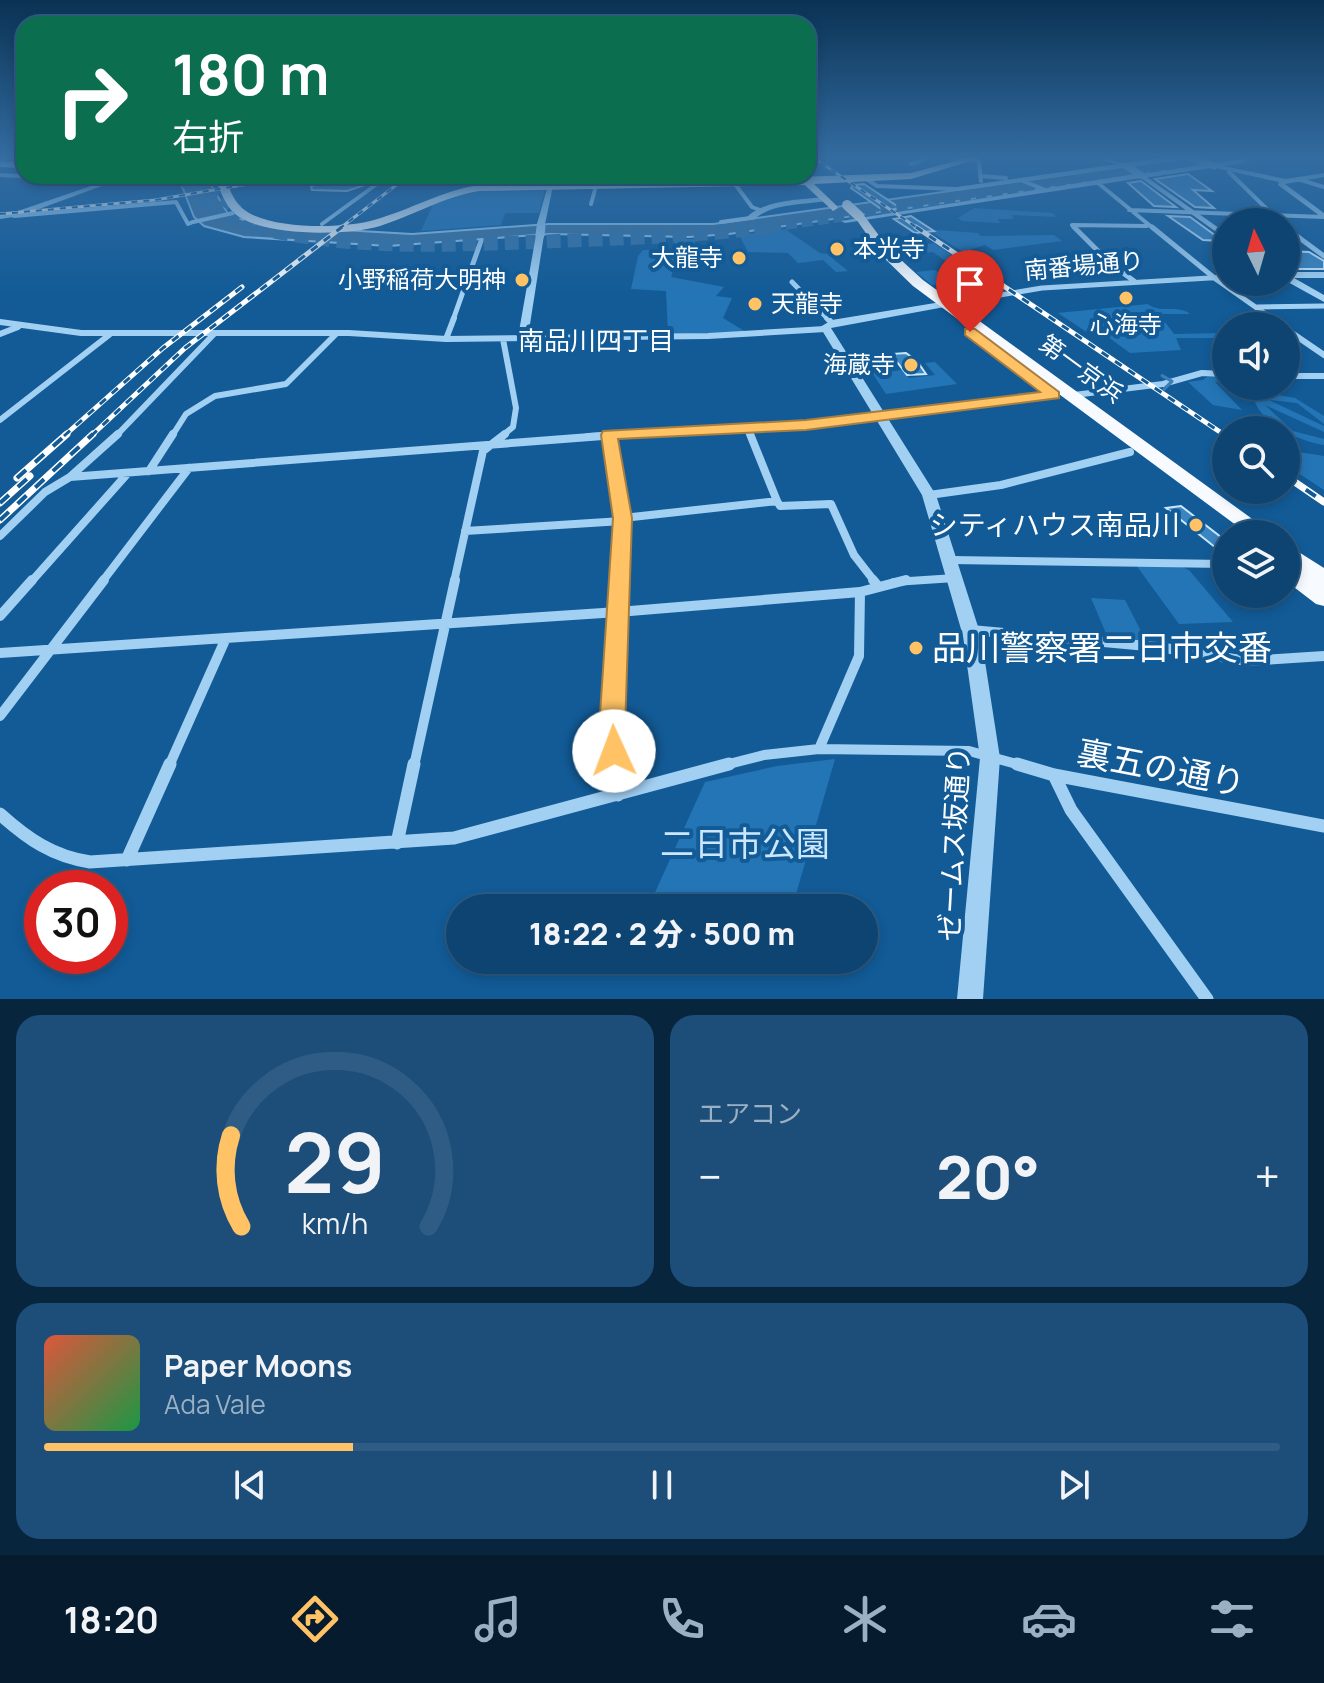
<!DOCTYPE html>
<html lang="ja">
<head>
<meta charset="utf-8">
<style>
	body { margin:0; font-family:Manrope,"Noto Sans JP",sans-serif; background:#1c4e79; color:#f1f3f6; height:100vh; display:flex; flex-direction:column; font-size:30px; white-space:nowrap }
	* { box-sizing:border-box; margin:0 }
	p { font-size:26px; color:#9bb0c3 }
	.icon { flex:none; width:44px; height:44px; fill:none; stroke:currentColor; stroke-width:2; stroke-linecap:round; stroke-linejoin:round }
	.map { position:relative; height:999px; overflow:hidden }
	.panel { display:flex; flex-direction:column; gap:16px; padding:16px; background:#08253e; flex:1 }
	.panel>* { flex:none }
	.banner { position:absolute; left:16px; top:16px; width:800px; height:168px; border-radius:24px; box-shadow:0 4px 12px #0003,0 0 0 2px #2e5c84; background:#0b6e4f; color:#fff; overflow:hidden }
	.needle { width:52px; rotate:355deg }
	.controls { position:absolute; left:1212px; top:208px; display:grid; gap:16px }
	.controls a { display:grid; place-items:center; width:88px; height:88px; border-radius:50%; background:#0e4471; box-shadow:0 4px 12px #0003,0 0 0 2px #2e5c84; font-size:40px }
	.speed { position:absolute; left:24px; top:870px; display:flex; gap:16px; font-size:40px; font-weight:700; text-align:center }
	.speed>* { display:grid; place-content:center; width:104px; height:104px; border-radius:50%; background:#0e4471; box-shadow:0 4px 12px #0003,0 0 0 2px #2e5c84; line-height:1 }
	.speed .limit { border:12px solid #d22; background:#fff; color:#111 }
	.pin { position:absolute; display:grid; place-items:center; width:68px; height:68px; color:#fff; margin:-82px -34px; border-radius:50% 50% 50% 0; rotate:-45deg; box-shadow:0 0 8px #0007 }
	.pin .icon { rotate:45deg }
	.me { position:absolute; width:88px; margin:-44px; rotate:358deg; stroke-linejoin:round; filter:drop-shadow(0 0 6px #0008) }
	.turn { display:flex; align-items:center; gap:28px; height:168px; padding:0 24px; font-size:36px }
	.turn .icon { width:104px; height:104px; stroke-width:2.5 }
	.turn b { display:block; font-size:56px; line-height:68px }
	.big { font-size:60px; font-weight:800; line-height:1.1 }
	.panel .card { flex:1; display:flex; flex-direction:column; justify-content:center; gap:12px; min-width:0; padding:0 28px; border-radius:24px; background:#1c4e79 }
	.panel .dial { align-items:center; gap:0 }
	.dial svg { height:208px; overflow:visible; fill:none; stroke:#2e5c84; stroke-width:7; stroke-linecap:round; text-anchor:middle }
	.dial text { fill:#f1f3f6; stroke:none }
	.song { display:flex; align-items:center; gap:24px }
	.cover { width:96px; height:96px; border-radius:12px; background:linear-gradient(135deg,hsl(10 70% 55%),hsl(140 70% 35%)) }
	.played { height:8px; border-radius:4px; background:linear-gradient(90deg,#ffc265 25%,#2e5c84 25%) }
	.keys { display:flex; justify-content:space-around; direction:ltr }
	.heat { display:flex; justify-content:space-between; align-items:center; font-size:44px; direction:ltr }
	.panel .tiles { flex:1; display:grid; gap:16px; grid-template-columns:1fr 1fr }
	.card:last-child { grid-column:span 2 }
	.trip { position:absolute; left:446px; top:894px; width:432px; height:80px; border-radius:40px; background:#0e4471; box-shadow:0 4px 12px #0003,0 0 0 2px #2e5c84; font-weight:800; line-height:80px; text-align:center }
	.tab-bar { display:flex; height:128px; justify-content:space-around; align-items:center; background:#061b2d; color:#9bb0c3 }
	.tab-bar .icon { width:56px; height:56px }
	.tab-bar .current { color:#ffc265 }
	.tab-bar b { font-size:36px; color:#f1f3f6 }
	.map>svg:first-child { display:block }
</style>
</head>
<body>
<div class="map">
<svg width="1324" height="999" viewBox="0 0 1324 999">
	<rect width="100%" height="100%" fill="#125b97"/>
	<path fill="#2475b6" d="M 545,189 L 539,213 L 505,213 L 501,225 L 421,231 L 435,200 L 477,190 Z
		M 974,208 L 1053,213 L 1056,217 L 1012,215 L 1014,219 L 998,219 L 1000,223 L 962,221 L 958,218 Z
		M 785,229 L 820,253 L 827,254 L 848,271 L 836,272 L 823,260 L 798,263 L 788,253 L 748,252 L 739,235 Z
		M 937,230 L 978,233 L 981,236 L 1054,235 L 1062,241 L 993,250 L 985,245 L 963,252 L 930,231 Z
		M 675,239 L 694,239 L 700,259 L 693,259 L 692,263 L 676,263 L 671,277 L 724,287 L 716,296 L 732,298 L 723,318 L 746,332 L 668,334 L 666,291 L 631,289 L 638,256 L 643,250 L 675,250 Z
		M 934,243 L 983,276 L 968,278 L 973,283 L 961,281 L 932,285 L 916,272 L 935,270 L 941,274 L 951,272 L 942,265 L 950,264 L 933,252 L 918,254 L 908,247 Z
		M 1148,304 C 1161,314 1177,304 1190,314 L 1159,314 L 1174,334 L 1226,333 L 1226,338 L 1176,338 L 1181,350 L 1130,353 L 1104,334 L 1091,335 L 1058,313 Z
		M 884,356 L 894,371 L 902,370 L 909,378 L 935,375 L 925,363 L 935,362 L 957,384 L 886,394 L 865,362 L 870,361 L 866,357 Z
		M 1209,375 L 1226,376 L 1226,381 L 1215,382 L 1242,410 L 1213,405 L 1188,382 L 1203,380 Z
		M 1228,386 L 1239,386 L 1259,395 L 1272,394 L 1295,398 L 1324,416 L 1324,424 L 1297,403 L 1269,400 L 1324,426 L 1324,432 L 1265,405 L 1293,431 L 1324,439 L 1324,445 C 1301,442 1260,423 1254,399 Z
		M 1286,450 L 1324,456 L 1324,490 L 1286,465 Z
		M 1136,565 L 1178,565 L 1189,570 L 1233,622 L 1179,624 Z
		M 1091,598 L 1125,600 L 1146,641 L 1108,638 Z
		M 835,759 L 792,908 L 648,908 L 705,782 L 777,766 Z"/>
	<path fill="#3f739e" stroke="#94cdf7" stroke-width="2" d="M 1202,156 L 1268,156 L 729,234 L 689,237 L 550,234 L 388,246 L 244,237 L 204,226 L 194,217 L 178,176 L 206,176 L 228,214 L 256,225 L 412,234 L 549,224 L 713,224 Z"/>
	<path fill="#3a84bf" stroke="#cae7fd" stroke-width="2" d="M 1188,174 L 1212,191 L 1193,190 L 1214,208 L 1195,207 L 1155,179 Z
		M 343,179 L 368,184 L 347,191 L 312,190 L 311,186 Z
		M 1141,181 L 1176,207 L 1154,206 L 1128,183 Z
		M 864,184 L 900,208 L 884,211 L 851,188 L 853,185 Z
		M 911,216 L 934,231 L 915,233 L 894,219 Z
		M 1168,216 L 1190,217 L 1223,241 L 1203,240 Z
		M 1286,251 L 1309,252 L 1324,261 L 1324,269 L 1286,269 Z
		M 906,353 L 917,361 L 926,374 L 907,375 L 891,354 Z
		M 1181,506 L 1226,541 L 1226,556 L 1166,508 Z"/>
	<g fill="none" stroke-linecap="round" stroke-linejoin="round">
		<path stroke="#3674a7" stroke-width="11" stroke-dasharray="11 5" stroke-linecap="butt" d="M 181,176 C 206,210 221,219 262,229
			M 201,176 L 211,193 L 239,210
			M 754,229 L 1258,156"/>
		<path stroke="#3674a7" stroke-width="14" stroke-dasharray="14 7" stroke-linecap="butt" d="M 254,227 C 353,251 456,245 557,241 C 628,238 700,236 770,227"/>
		<path stroke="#a2d0f3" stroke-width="4" d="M 950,156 L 961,159
			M 972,160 L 979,162 L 981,181
			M 911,164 L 934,156
			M 1229,172 L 1280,222
			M 0,175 L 111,181
			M 980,176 L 1006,178
			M 1143,176 L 1243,161
			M 1298,179 L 1324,187
			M 868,180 L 877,186 L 957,189 L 1182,157 L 1179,156
			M 1098,183 L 1154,229
			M 735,184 L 752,207 L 760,210
			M 591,204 L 596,186
			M 1129,210 L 1324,217
			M 14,216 L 176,202 L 188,224 L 193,222
			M 721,222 L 750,218
			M 322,224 L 381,181 L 347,176
			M 1076,229 L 1072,225 L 1147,226"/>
		<path stroke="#a2d0f3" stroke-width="5" d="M 1074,227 L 1111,264 L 1134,281
			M 1152,227 L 1217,280 L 1274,320
			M 1286,228 L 1324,256
			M 792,282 L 829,320
			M 947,304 L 1042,288 L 1226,277
			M 1257,307 L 1324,306
			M 453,320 L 481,241"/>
		<path stroke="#a2d0f3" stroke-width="6" d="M 827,318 L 832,323
			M 1271,318 L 1282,326
			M 0,322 L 81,333 L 349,333 L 446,339 L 708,336 L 825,329
			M 1286,329 L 1324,355
			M 0,334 L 18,327
			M 446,339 L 454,318
			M 1286,376 L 1324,376
			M 1074,395 L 1163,384 L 1202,373 L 1226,374
			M 0,420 L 109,335
			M 748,429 L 751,436
			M 116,436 L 214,334
			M 172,436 L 186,414 L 215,396 L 286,384 L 336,334
			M 502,436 L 513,427 L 516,408 L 503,339
			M 588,436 L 806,425 L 1054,395"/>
		<path stroke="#a2d0f3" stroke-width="8" d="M 609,435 L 623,518 L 620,582
			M 149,471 L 173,434
			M 71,476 L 118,434
			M 929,495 L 1001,485 L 1130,452
			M 777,501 L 780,506 L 831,504 L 854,555 L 875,582
			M 623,518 L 777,501 L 750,434
			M 465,531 L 622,521
			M 0,536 L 45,492 L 70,477 L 629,434
			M 951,560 L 1226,564
			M 31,582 L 128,473
			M 102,582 L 189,468
			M 454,582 L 483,451 L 505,434
			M 894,582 L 955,578"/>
		<path stroke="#a2d0f3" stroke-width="10" d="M 873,580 L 877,585
			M 0,616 L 32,580
			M 971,630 L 1158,647 L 1247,661 L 1324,656
			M 0,653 L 618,612 L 860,592 L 906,580
			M 0,716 L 104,580
			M 819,749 L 859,656 L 860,592
			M 169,766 L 226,638
			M 414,766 L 455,580
			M 615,766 L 612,730 L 620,580
			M 721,766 L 764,755 L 819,749 L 969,751 L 1024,766"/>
		<path stroke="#a2d0f3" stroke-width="13" d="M 615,764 L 618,795
			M 1017,764 L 1054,775 L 1324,826
			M 1054,775 L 1071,810 L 1207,999
			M 0,814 C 28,839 52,856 90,862 L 454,838 L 729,764
			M 397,843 L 414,764
			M 127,860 L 170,764"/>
		<path fill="#a2d0f3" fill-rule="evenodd" d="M 6,156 L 15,156 L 0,162 L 0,158 Z
			M 1092,156 L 1101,156 L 1129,166 L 1124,167 Z
			M 1214,164 L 1286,179 L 1324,173 L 1324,177 L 1285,184 L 1324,213 L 1324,219 L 1278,185 L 1279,182 L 1212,167 Z
			M 1141,173 L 1226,233 L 1226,239 L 1141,178 L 845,223 L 841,221 Z
			M 120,176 L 129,176 L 20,216 L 0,219 L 0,215 L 15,212 Z
			M 548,185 L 553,186 L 545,224 L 541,226 L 537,224 Z
			M 824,197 L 827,201 C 802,205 772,203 753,220 L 746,218 C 765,199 799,200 824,197 Z
			M 540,233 L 544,235 L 528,337 L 523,340 L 518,337 L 536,235 Z
			M 1286,272 L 1324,272 L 1324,278 L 1294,278 L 1324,295 L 1324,302 L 1286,281 Z
			M 947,301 L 950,302 L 950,306 L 831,328 L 936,495 L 981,636 L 1000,758 L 983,999 L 957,999 L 980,758 L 963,636 L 922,495 L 820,327 L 832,320 Z"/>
		<path fill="#eff7ff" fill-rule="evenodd" d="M 0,161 L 24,162 L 24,168 L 0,167 Z
			M 214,176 L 224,176 C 229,187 233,200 242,208 C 266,230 345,229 374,220 C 410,210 441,191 479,185 L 806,179 L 811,182 L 806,185 L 479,191 C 443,197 414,215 380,226 C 347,236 263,237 235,214 C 224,204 220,189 214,176 Z"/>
		<path fill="#f7fbff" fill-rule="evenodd" d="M 974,156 L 987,156 L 911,179 L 814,184 L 837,206 L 838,208 L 833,211 L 796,177 L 911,173 Z
			M 855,214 L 863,214 L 889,249 L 923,280 L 1273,534 L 1248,534 L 913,286 L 881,255 L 854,216 Z
			M 1286,544 L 1324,568 L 1324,606 L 1316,604 L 1286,581 Z"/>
		<g stroke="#fff" stroke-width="3">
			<path id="rail-far2" d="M 811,156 L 919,229
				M 0,214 L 155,200 L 295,176
				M 339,229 L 408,176"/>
		</g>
		<g stroke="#fff" stroke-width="5">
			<path id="rail-far1" d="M 916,227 L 1226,436
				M 64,436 L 163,348 L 242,287
				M 91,436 L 185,348 L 342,227"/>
		</g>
		<g stroke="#fff" stroke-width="7">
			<path id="rail" d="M 1223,434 L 1226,436
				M 1286,476 L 1324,502
				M 17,478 L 67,434
				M 0,503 L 30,476
				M 0,520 L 93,434"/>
		</g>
		<use href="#rail-far2" stroke="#125b97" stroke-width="2" stroke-dasharray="6" stroke-linecap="butt"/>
		<use href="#rail-far1" stroke="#125b97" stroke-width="3" stroke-dasharray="8" stroke-linecap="butt"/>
		<use href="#rail" stroke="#125b97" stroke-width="4" stroke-dasharray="12" stroke-linecap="butt"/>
		<path stroke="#a2d0f3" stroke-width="4" d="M 1023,181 L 1043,189
			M 193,222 L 233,213"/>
		<path stroke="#a2d0f3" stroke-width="7" d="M 1186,156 L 1214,166
			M 1126,166 L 1141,175
			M 541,229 L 541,224"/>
		<path stroke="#a2d0f3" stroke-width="9" d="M 540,235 L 541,227"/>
		<path stroke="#f7fbff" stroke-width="10" d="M 847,205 L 859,216"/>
	</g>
	<defs><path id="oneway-chevron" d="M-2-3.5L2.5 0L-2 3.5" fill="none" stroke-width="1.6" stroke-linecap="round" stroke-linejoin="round" transform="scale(2)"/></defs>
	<use stroke="#3d7eb3" href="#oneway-chevron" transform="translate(1167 382) rotate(-7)"/>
	<linearGradient id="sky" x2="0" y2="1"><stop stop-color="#0a3253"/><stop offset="0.53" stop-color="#336ca1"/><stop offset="1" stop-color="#336ca1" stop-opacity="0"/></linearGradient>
	<rect width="1324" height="296" fill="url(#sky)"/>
	<path fill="#ffc265" stroke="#a67e42" stroke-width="2" d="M 965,329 L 975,329 L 1059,392 L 1059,398 L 806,430 L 618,439 L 632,518 L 625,730 L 627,751 L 623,759 L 614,763 L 605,759 L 599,730 L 613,518 L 601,435 L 603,431 L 806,420 L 1040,392 L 965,335 Z"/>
	<g fill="#ffc265" stroke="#125b97" stroke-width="3">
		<circle cx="837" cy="249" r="8"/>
		<circle cx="739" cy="258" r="8"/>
		<circle cx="522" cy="280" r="8"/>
		<circle cx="1126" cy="298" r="8"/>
		<circle cx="755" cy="304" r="8"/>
		<circle cx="911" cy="365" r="8"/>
		<circle cx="1196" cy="525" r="8"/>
		<circle cx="916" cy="648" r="8"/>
	</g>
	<g text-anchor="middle" stroke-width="8" stroke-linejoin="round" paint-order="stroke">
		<g font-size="24" fill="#fff" stroke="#125b97" text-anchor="end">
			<text x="853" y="257" text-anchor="start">本光寺</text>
			<text x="723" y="266">大龍寺</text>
			<text x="506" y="288">小野稲荷大明神</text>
			<text x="771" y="312" text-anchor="start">天龍寺</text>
			<text x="1126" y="333" text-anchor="middle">心海寺</text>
			<text x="895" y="373">海蔵寺</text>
		</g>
		<g font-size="24" fill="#fff" stroke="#125b97">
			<text transform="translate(1084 266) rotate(-5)" y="8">南番場通り</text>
			<text transform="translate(1081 369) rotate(36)" y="8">第一京浜</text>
		</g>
		<g font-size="26" fill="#fff" stroke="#125b97">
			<text x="596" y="350">南品川四丁目</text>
		</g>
		<g font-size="28" fill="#fff" stroke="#125b97" text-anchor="end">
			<text x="1180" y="535">シティハウス南品川</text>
		</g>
		<g font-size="28" fill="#fff" stroke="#125b97">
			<text transform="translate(954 844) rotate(-87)" y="10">ゼームス坂通り</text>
		</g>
		<g font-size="34" fill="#fff" stroke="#125b97" text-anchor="start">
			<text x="932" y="660">品川警察署二日市交番</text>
		</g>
		<g font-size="34" fill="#fff" stroke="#125b97">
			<text transform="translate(1161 768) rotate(11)" y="12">裏五の通り</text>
		</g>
		<g font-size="34" fill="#cae7fd" stroke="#125b97">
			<text x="745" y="856">二日市公園</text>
		</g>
	</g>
</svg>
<div class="controls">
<a><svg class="needle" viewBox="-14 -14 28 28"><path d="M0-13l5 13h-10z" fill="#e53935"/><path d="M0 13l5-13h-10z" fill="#9bb0c3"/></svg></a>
<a><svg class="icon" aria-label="sound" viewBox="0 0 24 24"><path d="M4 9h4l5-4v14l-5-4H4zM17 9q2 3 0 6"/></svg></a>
<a><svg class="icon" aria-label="search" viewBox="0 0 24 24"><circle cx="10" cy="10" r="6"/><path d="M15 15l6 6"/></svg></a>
<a><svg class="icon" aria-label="layers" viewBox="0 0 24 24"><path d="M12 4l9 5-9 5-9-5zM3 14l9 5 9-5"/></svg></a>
</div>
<div class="speed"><div class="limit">30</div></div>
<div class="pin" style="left:970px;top:332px;background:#d93025"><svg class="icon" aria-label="arrive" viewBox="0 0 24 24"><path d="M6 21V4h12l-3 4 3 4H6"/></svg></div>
<svg class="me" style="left:614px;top:751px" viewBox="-20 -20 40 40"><circle r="19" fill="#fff"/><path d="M0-13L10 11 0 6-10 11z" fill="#ffc265"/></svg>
<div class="trip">18:22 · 2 分 · 500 m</div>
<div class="banner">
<div class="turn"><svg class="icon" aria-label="right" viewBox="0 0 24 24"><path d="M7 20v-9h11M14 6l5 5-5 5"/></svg><div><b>180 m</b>右折</div></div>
</div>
</div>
<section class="panel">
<div class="tiles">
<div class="card dial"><svg viewBox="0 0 100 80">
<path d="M14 69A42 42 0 1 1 86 69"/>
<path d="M14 69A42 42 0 0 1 10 34" stroke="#ffc265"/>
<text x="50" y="56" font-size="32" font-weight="700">29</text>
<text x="50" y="72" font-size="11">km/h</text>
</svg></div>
<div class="card"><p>エアコン</p>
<div class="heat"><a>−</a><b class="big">20°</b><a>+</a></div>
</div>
<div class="card">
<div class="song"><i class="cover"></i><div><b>Paper Moons</b><p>Ada Vale</p></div></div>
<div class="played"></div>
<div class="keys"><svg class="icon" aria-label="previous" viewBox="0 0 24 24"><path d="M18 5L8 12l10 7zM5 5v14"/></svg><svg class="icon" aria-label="pause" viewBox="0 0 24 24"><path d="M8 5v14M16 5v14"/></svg><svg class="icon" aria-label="next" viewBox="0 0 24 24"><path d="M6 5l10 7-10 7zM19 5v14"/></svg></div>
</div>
</div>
</section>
<nav class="tab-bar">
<b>18:20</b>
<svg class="icon current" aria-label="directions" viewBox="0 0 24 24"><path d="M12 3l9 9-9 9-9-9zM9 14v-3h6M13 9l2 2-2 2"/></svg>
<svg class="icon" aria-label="music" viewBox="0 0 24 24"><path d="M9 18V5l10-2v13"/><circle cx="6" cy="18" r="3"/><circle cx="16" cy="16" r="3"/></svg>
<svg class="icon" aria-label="phone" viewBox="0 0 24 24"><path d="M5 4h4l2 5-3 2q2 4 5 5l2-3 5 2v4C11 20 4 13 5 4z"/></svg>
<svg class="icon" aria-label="climate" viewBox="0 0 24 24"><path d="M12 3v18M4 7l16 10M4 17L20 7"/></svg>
<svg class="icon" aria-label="car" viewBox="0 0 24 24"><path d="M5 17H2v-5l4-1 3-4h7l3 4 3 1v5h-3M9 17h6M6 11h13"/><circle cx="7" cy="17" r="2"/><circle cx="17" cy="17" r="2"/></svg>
<svg class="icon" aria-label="filters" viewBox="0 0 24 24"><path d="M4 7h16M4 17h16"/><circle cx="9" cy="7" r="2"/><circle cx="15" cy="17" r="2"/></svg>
</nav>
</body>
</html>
